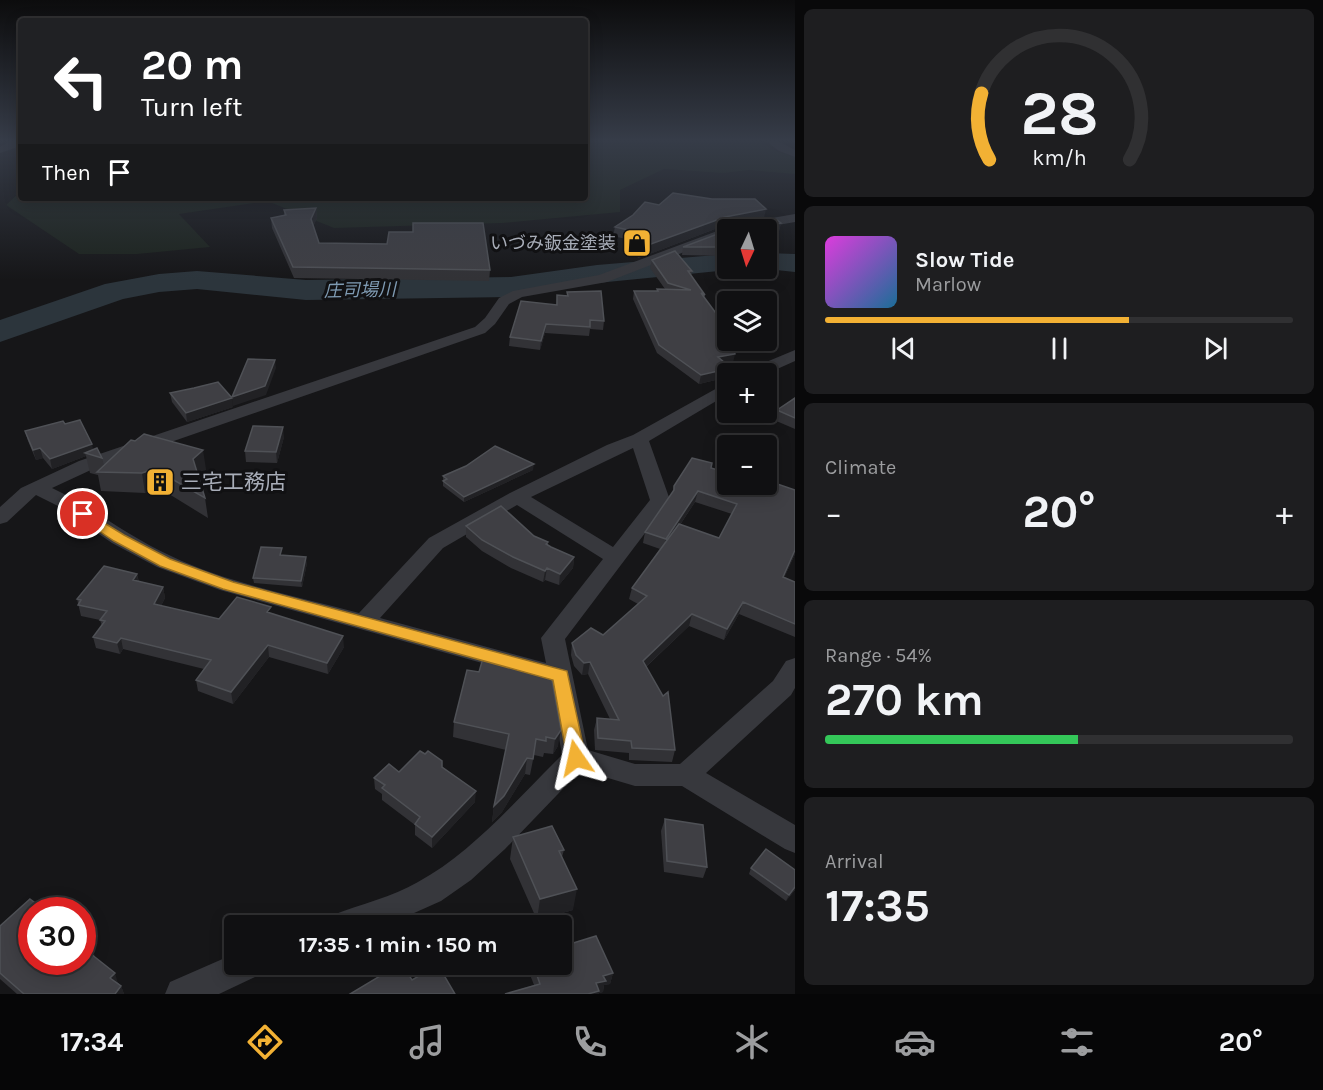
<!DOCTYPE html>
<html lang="en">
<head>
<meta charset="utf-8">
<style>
	body { margin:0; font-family:Karla,"Noto Sans JP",sans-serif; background:#1e1e20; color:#f1f3f6; height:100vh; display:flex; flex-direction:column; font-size:22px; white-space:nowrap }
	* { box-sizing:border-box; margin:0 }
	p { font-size:20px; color:#9c9d9f }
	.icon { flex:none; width:33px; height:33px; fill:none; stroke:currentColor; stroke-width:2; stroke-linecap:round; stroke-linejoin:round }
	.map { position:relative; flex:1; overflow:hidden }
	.drawer { display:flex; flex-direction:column; gap:9px; padding:9px; background:#09090a; width:528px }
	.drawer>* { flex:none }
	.hud { position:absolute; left:18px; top:18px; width:570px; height:183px; border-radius:6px; box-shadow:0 3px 15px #0003,0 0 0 2px #303032; background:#202124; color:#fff; overflow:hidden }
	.needle { width:39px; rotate:184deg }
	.tools { position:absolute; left:717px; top:219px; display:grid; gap:12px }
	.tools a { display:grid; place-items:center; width:60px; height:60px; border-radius:6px; background:#101012; box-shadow:0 3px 15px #0003,0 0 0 2px #303032; font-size:30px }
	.speed { position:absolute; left:18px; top:897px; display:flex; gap:12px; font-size:30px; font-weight:700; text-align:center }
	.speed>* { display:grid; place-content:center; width:78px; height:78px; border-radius:50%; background:#101012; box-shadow:0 3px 15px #0003,0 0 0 2px #303032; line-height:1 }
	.speed .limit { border:9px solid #d22; background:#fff; color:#111 }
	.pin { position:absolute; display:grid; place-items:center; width:51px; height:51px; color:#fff; margin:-26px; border:3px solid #fff; border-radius:50%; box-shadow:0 2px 6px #0007 }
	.me { position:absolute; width:66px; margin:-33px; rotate:349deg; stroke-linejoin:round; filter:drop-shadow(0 0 4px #0008) }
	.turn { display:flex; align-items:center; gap:21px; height:126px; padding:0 24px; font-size:27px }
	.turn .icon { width:78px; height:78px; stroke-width:2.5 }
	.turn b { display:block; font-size:42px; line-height:51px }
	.then { display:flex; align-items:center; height:57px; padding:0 24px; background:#0003; gap:12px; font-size:22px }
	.big { font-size:45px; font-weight:700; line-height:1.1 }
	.drawer .widget { flex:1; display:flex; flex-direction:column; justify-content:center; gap:9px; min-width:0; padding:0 21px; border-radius:9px; background:#1e1e20 }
	.drawer .dial { align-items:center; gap:0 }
	.dial svg { height:156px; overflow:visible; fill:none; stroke:#303032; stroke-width:7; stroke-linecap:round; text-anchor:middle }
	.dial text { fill:#f1f3f6; stroke:none }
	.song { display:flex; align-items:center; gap:18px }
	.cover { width:72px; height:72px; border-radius:9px; background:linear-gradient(135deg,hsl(300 70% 55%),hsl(200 70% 35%)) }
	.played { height:6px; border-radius:3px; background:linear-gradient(90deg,#f2b134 65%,#303032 65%) }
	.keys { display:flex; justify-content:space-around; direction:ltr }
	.heat { display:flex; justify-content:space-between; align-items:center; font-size:33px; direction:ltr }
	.charge { height:9px; border-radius:4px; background:linear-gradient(90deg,#34c759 54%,#303032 0) }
	.trip { position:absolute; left:224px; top:915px; width:348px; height:60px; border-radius:6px; background:#101012; box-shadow:0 3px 15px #0003,0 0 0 2px #303032; font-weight:700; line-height:60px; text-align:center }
	.tabs { display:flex; height:96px; justify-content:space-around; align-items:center; background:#060607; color:#9c9d9f }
	.tabs .icon { width:42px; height:42px }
	.tabs .current { color:#f2b134 }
	.tabs b { font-size:27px; color:#f1f3f6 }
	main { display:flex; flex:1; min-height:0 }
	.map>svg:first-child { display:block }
</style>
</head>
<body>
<main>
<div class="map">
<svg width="795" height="994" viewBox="0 0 795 994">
	<rect width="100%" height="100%" fill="#161618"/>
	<path fill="#1c231d" d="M 585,141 L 759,141 L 776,151 L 795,157 L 795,174 L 749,170 L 723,173 L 664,169 L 620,190 L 620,212 L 502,223 L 334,228 L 267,201 L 179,214 L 210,247 L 137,254 L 79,254 L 6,205 L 21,191 L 21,198 L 585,198 Z"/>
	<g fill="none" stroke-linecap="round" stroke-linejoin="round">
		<path fill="#2c353c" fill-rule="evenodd" d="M 766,253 L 795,254 L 795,272 L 756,268 L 766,268 Z
			M 728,254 L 728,268 L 739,269 L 597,283 L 511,297 L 306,300 L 197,289 L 159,292 L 123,299 L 0,342 L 0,320 L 105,284 L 159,274 L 197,271 L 306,280 L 511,277 L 597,265 Z"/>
		<path fill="#37383d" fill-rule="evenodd" d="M 10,141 L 21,141 L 15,148 L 0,153 L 0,147 Z
			M 766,141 L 778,141 L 795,150 L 795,157 L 779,151 Z
			M 795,214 L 795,222 L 754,229 L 748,225 L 754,221 Z
			M 728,227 L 733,230 L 728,230 L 728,235 L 607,282 L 522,297 L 509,304 L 495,324 L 485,333 L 93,469 L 52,488 C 93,508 129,537 171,556 C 230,584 297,596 359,613 L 429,538 L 510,493 L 607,445 L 633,435 L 728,382 L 728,394 L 649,441 L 670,500 L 565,639 L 588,750 L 635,764 L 680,764 L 773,681 L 786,661 L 795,658 L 795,688 L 791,695 L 706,773 L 795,825 L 795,853 L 785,849 L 682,786 L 635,786 L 581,770 L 505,849 L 471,880 L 441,901 L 385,926 L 329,926 L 333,915 C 361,904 392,897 418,882 C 472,853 519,797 562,755 L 549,678 L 543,680 L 220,590 L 157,567 L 112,543 L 58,506 L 36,495 L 7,522 L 0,524 L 0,507 L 21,488 L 79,461 L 475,327 L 485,318 L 499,298 L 513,291 L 599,275 ZM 633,448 L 650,500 L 613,547 L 531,497 ZM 517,505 L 603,559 L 541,638 L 546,663 L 380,618 L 443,548 Z
			M 795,350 L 795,361 L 766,374 L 743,374 L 745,371 Z
			M 234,954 L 234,964 L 264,964 L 259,975 L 219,994 L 165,994 L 170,982 Z"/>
	</g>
	<path fill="#323236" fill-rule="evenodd" d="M 659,205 L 764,218 L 733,224 L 781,223 L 779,231 L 766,234 L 766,230 L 731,229 L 732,224 L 723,226 L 639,258 L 635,256 L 626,239 L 613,236 L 615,227 Z
		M 316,208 L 317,218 L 313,226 L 319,243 L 387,244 L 413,232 L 490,270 L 489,281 L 294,278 L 272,228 L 271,218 L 284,215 L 284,210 Z
		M 728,230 L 728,256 L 682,255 L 683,247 Z
		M 652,260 L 692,271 L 691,276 L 705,295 L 704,298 L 733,363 L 726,364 L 731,368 L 730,374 L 728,374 L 728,377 L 699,384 L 657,353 L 633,299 L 634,291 L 657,291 L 657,289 L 665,289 L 650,268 Z
		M 567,292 L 604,321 L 603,330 L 590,329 L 589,336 L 545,333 L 540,350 L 509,346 L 510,337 L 556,305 L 557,295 L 567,296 Z
		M 170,393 L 233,407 L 187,422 L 172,402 Z
		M 795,398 L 795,429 L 774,420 L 777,410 Z
		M 65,424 L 102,458 L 104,465 L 206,469 L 198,476 L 205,498 L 208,518 L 169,494 L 155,490 L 145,493 L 101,491 L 98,475 L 90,473 L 86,456 L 52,469 L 43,458 L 36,460 L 28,441 L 25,431 Z
		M 284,437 L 277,463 L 246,462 L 245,451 Z
		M 711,468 L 728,484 L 795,490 L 795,554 L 784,578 L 795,582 L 795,637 L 739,614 L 724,640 L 689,626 L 646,667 L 675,750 L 672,762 L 629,760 L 629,753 L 595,750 L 594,730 L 597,718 L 610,719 L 588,674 L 582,675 L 574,666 L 571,655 L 572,643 L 603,635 L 638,604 L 629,599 L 632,588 L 660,549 L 643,543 L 645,532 L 672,494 L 674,486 ZM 695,502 L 732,514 L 719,538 L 680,525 Z
		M 533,470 L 464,502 L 443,486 L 443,476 Z
		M 466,526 L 548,542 L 548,545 L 551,547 L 574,557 L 573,568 L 559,585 L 545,580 L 543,582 L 511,568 L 482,551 L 466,537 Z
		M 282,555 L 307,563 L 302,587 L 254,583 L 253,578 Z
		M 137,574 L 139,582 L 163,587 L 165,598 L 161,606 L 219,619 L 272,613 L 344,647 L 328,674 L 269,657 L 233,704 L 198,691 L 196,680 L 204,669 L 123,649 L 120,654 L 96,648 L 93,637 L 102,626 L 100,620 L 81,616 L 77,599 Z
		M 550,669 L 558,746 L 553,754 L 544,753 L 543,757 L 534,755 L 530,775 L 525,774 L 502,812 L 492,822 L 494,806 L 506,750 L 453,737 L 454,722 L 479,672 Z
		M 442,767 L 475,802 L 432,848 L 415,835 L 415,825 L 382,800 L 382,794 L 375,789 L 374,778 L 399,772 Z
		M 665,819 L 707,867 L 703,878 L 664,872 L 661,831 Z
		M 513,837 L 564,850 L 562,857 L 573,910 L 537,920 L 510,859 Z
		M 751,868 L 795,870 L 795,890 L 786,901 L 749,874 Z
		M 0,926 L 95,956 L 94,957 L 121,986 L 124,994 L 17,994 L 0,979 Z
		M 570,944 L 613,973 L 610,984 L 604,985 L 603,992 L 599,993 L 599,994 L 505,994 L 534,985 L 529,972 L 531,964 L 561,964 Z"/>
	<path fill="#212124" d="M 316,208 L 317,218 L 312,229 L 311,219 Z
		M 766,209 L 764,218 L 723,226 L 639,258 L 640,248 L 725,217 Z
		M 781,223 L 779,231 L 766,234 L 766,230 L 749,230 Z
		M 546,324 L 545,333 L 540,350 L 541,341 Z
		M 735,354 L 733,363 L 715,366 L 718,357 Z
		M 275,360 L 276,368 L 266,395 L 233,406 L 232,397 Z
		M 731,368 L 730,374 L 728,374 L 728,377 L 699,384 L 701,375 Z
		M 232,398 L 233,407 L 187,422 L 186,413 Z
		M 283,427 L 284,437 L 277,463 L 276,452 Z
		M 92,444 L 94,453 L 85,453 L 86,456 L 52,469 L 50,459 Z
		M 40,448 L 43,458 L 36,460 L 33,450 Z
		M 203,450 L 206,469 L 196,478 L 193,459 Z
		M 534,464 L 533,470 L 464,502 L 464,497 Z
		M 151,470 L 155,490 L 145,493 L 142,473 Z
		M 698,491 L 695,502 L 663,550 L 666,539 Z
		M 795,550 L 795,554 L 779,589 L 783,577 Z
		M 306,557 L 307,563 L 302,587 L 301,581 Z
		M 574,557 L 573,568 L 559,585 L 560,574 Z
		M 547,568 L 545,580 L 543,582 L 545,571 Z
		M 137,574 L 139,585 L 133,580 Z
		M 163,587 L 165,598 L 156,615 L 154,604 Z
		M 743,602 L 739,614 L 724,640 L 727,629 Z
		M 692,614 L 689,626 L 640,672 L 643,661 Z
		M 343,636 L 344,647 L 328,674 L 327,663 Z
		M 121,638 L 123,649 L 120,654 L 117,643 Z
		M 268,645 L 269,657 L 233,704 L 231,692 Z
		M 590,662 L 588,674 L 582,675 L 584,663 Z
		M 561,730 L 558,746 L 553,754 L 555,739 Z
		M 527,758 L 525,774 L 502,812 L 492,822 L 494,806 Z
		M 476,791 L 475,802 L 432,848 L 432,837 Z
		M 795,887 L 795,890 L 786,901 L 789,895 Z
		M 577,889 L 573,910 L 537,920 L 540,899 Z
		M 91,945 L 95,956 L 90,961 L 86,950 Z
		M 115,973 L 118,984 L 110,978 Z
		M 613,973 L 610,984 L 604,985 L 603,992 L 599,993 L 599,994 L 588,994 L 603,976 Z
		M 121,986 L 124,994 L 115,994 Z"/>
	<path fill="#3f3f44" stroke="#4f5156" stroke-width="1.5" d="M 673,193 L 712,199 L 755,199 L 766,209 L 725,217 L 640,248 L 637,247 L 628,230 L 615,227 L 633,215 L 645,202 L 659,205 Z
		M 316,208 L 311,219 L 319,243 L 387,244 L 389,232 L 413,232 L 413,223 L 483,223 L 490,270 L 293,267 L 271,218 L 286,215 L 284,210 Z
		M 777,220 L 781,223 L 749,230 L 729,230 L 731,229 L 732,224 L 756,224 Z
		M 728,230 L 728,247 L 683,247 Z
		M 675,251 L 692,271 L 688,271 L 705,295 L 701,293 L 721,320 L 727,321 L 728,324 L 728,340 L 732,340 L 735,354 L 718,357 L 731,368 L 701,375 L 659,345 L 634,291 L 658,291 L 657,289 L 691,290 L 668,283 L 652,260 Z
		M 601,291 L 604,321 L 590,320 L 590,327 L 546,324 L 541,341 L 510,337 L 521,301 L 557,305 L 557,295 L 568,296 L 567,292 Z
		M 248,359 L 275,360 L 265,386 L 232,397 Z
		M 218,382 L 232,398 L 186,413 L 170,393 L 194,388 Z
		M 795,398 L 795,418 L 777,410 Z
		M 80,420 L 92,444 L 50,459 L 40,448 L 33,450 L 25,431 L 63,421 L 65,424 Z
		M 253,426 L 283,427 L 276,452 L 245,451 Z
		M 144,434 L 203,450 L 193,459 L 205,498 L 165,475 L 151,470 L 142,473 L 97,472 L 131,440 L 135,441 Z
		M 495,446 L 534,464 L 464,497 L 443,481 L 447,479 L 443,476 L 466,466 Z
		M 97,448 L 102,458 L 85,453 Z
		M 692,458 L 712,463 L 711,468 L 728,473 L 728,484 L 766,484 L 766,480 L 795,490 L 795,550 L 783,577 L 795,582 L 795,624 L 743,602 L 727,629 L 692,614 L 643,661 L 663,696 L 668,692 L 675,750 L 632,748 L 631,741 L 598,738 L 597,718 L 619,720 L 590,662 L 584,663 L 576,655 L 572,643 L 591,628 L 603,635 L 647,596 L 632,588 L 679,524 L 719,538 L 737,504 L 698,491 L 666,539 L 645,532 L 674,490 L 674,486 Z
		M 501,506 L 534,536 L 548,542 L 546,544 L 551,547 L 574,557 L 560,574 L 547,568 L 545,571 L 513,557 L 482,540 L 466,526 Z
		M 261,547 L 282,548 L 280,555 L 306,557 L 301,581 L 253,578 Z
		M 104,566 L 137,574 L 133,580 L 163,587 L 154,604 L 219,619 L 237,597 L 271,607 L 267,612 L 343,636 L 327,663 L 268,645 L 231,692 L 196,680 L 211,660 L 121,638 L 117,643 L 93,637 L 105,621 L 100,620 L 107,611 L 78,605 L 81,600 L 77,599 Z
		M 483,658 L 550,669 L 561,730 L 555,739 L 546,737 L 546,741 L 536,739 L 533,759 L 527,758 L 504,796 L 494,806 L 509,734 L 454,722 L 467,670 L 479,672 Z
		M 420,751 L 425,754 L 428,751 L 442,761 L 442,767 L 476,791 L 432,837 L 415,824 L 420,817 L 382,788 L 385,785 L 374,778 L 389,764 L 399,772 Z
		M 665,819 L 703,825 L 707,867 L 667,861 Z
		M 552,826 L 564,850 L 559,851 L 577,889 L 540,899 L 513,837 Z
		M 766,849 L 795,870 L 795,887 L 789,895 L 751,868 Z
		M 30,899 L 41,907 L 44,905 L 51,910 L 32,910 L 32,962 L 82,962 L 82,937 L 91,945 L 86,950 L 115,973 L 110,978 L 121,986 L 115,994 L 24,994 L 0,973 L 0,926 Z
		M 567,936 L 570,944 L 596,936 L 613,973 L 603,976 L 606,981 L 596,983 L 599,991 L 588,994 L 505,994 L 540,984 L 533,964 L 561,964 L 561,937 Z
		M 400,964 L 402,964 L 412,980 L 438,965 L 455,994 L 350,994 Z"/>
	<linearGradient id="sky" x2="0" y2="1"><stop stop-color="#0c0c0d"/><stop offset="0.5" stop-color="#363c48"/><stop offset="1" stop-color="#363c48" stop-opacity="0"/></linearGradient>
	<rect width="795" height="280" fill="url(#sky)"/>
	<path fill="#f2b134" stroke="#9d7322" stroke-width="1.5" d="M 83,510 L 124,535 L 170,559 L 233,582 L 567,671 L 586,758 L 583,763 L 576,765 L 570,763 L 567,758 L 553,680 L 223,589 L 160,566 L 114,541 L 78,517 L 76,514 Z"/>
	<defs>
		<g id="shop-square" transform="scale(1.5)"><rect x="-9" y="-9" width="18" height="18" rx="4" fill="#f2b134" stroke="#111113"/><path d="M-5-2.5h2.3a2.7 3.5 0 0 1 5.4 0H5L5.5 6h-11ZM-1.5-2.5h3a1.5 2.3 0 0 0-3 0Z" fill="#111"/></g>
		<g id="building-square" transform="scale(1.5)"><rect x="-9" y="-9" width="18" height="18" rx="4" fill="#f2b134" stroke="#111113"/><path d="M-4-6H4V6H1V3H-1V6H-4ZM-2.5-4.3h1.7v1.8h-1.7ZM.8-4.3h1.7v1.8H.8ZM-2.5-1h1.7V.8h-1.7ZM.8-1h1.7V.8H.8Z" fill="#111"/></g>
	</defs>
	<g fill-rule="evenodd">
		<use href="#shop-square" x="637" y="243"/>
		<use href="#building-square" x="160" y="482"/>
	</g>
	<g text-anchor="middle" stroke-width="6" stroke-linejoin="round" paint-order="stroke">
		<g font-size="18" fill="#a8adb8" stroke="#111113" text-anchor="end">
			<text x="616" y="249">いづみ鈑金塗装</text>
		</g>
		<g font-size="18" font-style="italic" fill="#7f9bb3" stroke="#111113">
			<text transform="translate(360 290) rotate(-1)" y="6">庄司場川</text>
		</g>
		<g font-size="21" fill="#a8adb8" stroke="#111113" text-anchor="start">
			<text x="181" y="489">三宅工務店</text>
		</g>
	</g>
</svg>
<div class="tools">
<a><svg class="needle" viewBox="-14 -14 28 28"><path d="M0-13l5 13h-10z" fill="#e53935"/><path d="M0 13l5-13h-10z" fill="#9c9d9f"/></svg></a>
<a><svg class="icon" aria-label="layers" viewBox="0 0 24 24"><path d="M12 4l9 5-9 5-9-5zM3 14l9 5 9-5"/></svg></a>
<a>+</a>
<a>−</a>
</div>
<div class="speed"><div class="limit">30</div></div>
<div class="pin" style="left:83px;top:514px;background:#d93025"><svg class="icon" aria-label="arrive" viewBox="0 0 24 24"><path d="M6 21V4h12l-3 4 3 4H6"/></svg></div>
<svg class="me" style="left:576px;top:758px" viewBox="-20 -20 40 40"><path d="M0-17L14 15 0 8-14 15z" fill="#f2b134" stroke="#fff" stroke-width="4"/></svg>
<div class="trip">17:35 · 1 min · 150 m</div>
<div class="hud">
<div class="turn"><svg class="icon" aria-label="left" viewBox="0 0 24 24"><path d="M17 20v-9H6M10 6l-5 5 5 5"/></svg><div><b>20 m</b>Turn left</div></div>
<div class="then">Then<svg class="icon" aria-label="arrive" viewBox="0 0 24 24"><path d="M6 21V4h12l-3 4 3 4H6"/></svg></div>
</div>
</div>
<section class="drawer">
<div class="widget dial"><svg viewBox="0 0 100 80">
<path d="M14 69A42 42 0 1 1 86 69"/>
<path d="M14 69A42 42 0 0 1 10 35" stroke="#f2b134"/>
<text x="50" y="56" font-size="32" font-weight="700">28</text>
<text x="50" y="72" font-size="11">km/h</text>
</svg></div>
<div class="widget">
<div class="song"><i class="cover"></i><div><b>Slow Tide</b><p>Marlow</p></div></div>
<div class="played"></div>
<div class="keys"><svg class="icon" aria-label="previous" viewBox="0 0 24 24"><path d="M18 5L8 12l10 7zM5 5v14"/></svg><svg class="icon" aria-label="pause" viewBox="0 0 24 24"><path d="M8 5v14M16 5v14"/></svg><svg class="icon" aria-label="next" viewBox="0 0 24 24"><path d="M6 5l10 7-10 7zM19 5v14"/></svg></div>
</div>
<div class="widget"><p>Climate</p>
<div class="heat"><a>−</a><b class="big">20°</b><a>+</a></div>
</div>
<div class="widget"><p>Range · 54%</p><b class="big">270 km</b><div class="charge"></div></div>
<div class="widget"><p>Arrival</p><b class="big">17:35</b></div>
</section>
</main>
<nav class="tabs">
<b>17:34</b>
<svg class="icon current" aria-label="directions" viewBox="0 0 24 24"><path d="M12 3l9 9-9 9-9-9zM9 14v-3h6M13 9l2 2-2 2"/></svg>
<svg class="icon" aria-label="music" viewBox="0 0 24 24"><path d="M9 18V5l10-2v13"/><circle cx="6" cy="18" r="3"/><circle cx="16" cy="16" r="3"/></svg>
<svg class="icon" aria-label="phone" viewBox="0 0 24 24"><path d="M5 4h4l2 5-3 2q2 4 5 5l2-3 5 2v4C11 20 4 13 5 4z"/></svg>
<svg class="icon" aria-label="climate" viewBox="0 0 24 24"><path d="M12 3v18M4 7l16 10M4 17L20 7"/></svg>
<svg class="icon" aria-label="car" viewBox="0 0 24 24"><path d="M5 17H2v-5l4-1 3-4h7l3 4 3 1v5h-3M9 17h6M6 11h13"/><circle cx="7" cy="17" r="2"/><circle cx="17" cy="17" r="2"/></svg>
<svg class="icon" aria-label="filters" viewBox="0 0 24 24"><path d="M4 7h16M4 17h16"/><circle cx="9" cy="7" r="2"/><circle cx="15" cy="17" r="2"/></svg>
<b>20°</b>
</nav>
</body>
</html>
